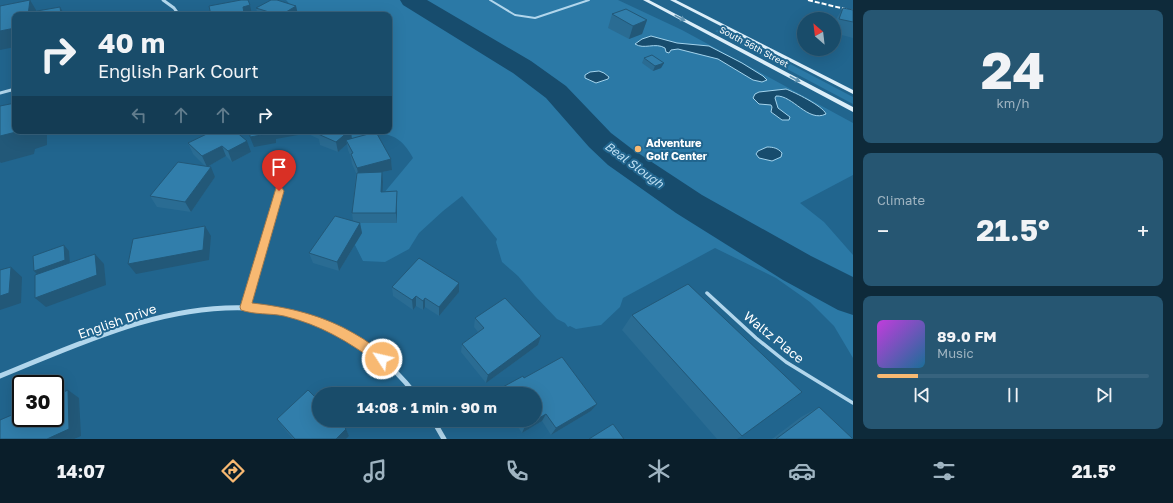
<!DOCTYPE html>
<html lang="en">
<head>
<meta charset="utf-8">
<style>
	body { margin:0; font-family:"Golos Text",sans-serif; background:#265672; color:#f1f3f6; height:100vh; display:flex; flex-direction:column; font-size:15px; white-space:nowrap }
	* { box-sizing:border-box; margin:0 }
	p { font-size:13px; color:#9fb4c1 }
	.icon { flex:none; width:22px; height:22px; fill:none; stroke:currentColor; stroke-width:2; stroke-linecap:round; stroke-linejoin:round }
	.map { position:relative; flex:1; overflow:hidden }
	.drawer { display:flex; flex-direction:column; gap:10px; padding:10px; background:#0e2a3a; width:320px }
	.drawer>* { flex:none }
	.guide { position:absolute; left:12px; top:12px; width:380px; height:122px; border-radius:8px; box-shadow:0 4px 16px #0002,0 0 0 1px #37637e; background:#194c6a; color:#f1f3f6; overflow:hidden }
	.needle { width:26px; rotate:332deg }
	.buttons { position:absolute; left:797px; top:12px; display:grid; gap:8px }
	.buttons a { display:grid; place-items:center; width:44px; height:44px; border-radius:50%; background:#194c6a; box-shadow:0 4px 16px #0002,0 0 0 1px #37637e; font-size:20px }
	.speed { position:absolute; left:12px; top:375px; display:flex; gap:8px; font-size:20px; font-weight:700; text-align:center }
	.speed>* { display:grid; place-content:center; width:52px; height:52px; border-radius:50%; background:#194c6a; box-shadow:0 4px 16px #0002,0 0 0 1px #37637e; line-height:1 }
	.speed .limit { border:2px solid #111; border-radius:6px; background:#fff; color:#111 }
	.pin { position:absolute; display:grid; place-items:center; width:34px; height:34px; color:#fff; margin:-41px -17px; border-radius:50% 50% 50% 0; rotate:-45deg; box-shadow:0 0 4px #0007 }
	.pin .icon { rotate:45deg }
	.me { position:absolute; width:44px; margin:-22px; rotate:305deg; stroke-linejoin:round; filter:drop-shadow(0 0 3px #0008) }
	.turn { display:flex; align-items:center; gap:14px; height:84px; padding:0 20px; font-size:18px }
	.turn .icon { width:52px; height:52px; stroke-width:2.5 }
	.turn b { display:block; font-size:28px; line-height:34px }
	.lanes { display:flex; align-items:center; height:38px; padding:0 20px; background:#0003; justify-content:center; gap:20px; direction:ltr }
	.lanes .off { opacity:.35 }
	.big { font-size:30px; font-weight:700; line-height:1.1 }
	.drawer .card { flex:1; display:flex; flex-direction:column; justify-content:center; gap:6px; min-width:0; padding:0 14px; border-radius:8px; background:#265672 }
	.drawer .dial { align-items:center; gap:0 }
	.dial b { font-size:52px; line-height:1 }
	.song { display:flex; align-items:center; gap:12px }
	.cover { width:48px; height:48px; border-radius:6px; background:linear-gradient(135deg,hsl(290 70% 55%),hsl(200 70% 35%)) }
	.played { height:4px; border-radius:2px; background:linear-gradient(90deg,#f8b972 15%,#37637e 15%) }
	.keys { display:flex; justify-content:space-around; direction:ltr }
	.heat { display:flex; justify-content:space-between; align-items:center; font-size:22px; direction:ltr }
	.trip { position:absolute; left:312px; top:387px; width:230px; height:40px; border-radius:20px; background:#194c6a; box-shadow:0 4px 16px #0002,0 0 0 1px #37637e; font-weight:700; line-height:40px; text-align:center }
	.dock { display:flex; height:64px; justify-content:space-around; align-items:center; background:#0a1e2a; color:#9fb4c1 }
	.dock .icon { width:28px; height:28px }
	.dock .current { color:#f8b972 }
	.dock b { font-size:18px; color:#f1f3f6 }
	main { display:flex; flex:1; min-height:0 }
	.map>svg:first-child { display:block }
</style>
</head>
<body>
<main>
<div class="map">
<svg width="853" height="439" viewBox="0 0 853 439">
	<rect width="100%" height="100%" fill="#21658e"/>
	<path fill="#2b79a6" d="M 286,0 L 618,0 L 682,30 L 853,123 L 853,175 L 800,203 L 824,222 L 853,255 L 853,358 L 834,326 L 810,302 L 776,278 L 715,248 L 623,298 L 620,307 L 601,325 L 576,329 L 570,326 L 568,327 L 565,323 L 557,319 L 535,296 L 518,276 L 502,262 L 496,242 L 497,239 L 462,196 L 443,211 L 419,233 L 409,249 L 385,262 L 363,261 L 353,241 L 359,223 L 413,158 C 387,109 356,155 334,131 L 389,131 L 389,15 L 300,15 Z
		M 718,30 L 756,46 L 853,97 L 853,104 L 715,31 Z"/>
	<path fill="#174c6d" stroke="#a4d4ed" d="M 651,36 L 677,43 L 709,46 L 742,63 L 763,76 L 767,80 L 762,82 L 753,80 L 718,59 L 678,49 L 671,50 L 669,53 L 666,52 L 665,48 C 655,42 644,50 635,44 L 642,39 Z
		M 599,71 L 604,73 L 609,77 L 608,79 L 596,83 L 585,78 L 585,75 L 590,72 Z
		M 786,89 C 794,92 823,106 826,114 C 808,123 793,95 776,96 L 775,98 L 778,108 L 790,117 L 789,120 L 782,120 L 771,112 L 772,107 L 771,105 L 759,104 L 753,98 L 755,94 L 759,92 Z
		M 767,147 C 773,147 778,148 782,153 L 781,157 L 772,161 L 759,158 L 756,154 L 758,151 Z"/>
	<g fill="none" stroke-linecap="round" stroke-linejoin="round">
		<path fill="#174c6d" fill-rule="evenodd" d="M 400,0 L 427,0 L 531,61 L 566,86 L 611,133 L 632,149 L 702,195 L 811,256 L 853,277 L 853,315 L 838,310 L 783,280 L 676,213 L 608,165 L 589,147 L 546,98 L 513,73 L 403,5 Z"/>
		<path stroke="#b1d6ec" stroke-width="2" d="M 490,0 L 515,15 L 535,18 L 589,0"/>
		<path stroke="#b1d6ec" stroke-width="3.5" d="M 707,293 L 756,338 L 786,362 L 853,403"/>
		<path stroke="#b1d6ec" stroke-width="3" d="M 163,0 L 174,8 L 179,15
			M 0,93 L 15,89"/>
		<path stroke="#b1d6ec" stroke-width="3.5" d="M 262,250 L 279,191"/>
		<path stroke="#b1d6ec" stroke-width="5" d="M 245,307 L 262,249
			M 0,376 C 79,344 161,304 249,308 C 273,308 296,316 319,324 C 358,338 390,361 415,394
			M 433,420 L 444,439"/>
		<path fill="#dceef9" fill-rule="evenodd" d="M 643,0 L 649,0 L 853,107 L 853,112 Z
			M 670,0 L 676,0 L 853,90 L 853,94 Z"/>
		<path stroke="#fff" stroke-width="2" stroke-dasharray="5 2" stroke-linecap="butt" d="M 808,0 L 853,11"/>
	</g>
	<path fill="#2a6c93" d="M 296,6 L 298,15 L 258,15 L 256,8 Z
		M 843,8 L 853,10 L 853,38 L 834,33 L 834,22 Z
		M 612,14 L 647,20 L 642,34 L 629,39 L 608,28 Z
		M 644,58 L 664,63 L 661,68 L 653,71 L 642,63 Z
		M 213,131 L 251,152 L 232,162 L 226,156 L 207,167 L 215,177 L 191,212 L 157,207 L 150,196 L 206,167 L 193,154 L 188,143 Z
		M 305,131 L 352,131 L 351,132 L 352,139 L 391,159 L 392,170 L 382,172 L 383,182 L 382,192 L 397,191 L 397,223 L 360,223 L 362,233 L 339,271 L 313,263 L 309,253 L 353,221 L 352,213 L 356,173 L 352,164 L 351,157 L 348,150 L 347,144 L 338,152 L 320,145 L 319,139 L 306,133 Z
		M 459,283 L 459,292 L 439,316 L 425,307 L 423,310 L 416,306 L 413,310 L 393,296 L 392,287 Z
		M 632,315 L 742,436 L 737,439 L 717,439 L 622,330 Z
		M 475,318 L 541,336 L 538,345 L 486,383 L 461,352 L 462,344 L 478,332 L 474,327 Z
		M 524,378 L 597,404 L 591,411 L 551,435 L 542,421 L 522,433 L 513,420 L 535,420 L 535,394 L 499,394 L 501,388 Z
		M 819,407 L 853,439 L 772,439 L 801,417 Z
		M 277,419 L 346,429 L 349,436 L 346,439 L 293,439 L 282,426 Z"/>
	<path fill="#225878" d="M 30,0 L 39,15 L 28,15 Z
		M 250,5 L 252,15 L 230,15 L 243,7 Z
		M 296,6 L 298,15 L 281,15 Z
		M 60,7 L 63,12 L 63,15 L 61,15 Z
		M 228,13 L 229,15 L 213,15 Z
		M 647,20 L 642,34 L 629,39 L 633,26 Z
		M 15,28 L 15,47 L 0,50 L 0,31 Z
		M 664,63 L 661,68 L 653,71 L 655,66 Z
		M 16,131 L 47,131 L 47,145 L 35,149 L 34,154 L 1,163 L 0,162 L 0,136 Z
		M 273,131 L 297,131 L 298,135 L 276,139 L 276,143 L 254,147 L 250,137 Z
		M 344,131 L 352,131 L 351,132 L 352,140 L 346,140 L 347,144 L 338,152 L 336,142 Z
		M 247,141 L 251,152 L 232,162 L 228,151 Z
		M 222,146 L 226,156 L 207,167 L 202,156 Z
		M 391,159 L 392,170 L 382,172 L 383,182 L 382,202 L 359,179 L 357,168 Z
		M 211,167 L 215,177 L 191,212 L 185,202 Z
		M 397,191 L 397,223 L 396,213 Z
		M 360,223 L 362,233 L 339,271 L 337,262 Z
		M 205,226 L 211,236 L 209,260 L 136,274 L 128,264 Z
		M 64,245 L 69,251 L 70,265 L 39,276 L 34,271 Z
		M 95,254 L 104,264 L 106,285 L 46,307 L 35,298 Z
		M 11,267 L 22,277 L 21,303 L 0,310 L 0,296 Z
		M 459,283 L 459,292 L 439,316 L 439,307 Z
		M 416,296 L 416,306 L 413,310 L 412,300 Z
		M 425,298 L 425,307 L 423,310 L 423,301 Z
		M 541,336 L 538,345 L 486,383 L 488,375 Z
		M 68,390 L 79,398 L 81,436 L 74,439 L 47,439 Z
		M 597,404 L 591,411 L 551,435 L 556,428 Z
		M 546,414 L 542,421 L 522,433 L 525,426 Z
		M 346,429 L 349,436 L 346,439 L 336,439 Z"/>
	<path fill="#317eab" stroke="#225878" d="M 30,0 L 28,15 L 15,15 L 15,28 L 0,31 L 0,6 Z
		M 241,0 L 248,0 L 250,5 L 243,7 L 244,13 L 230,15 L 229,15 L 228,13 L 211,15 L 209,6 Z
		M 271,0 L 277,0 L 296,6 L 281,15 L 269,15 L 266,14 L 269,12 L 256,8 Z
		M 60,7 L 61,15 L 37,15 L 37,11 Z
		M 843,8 L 853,10 L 853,22 L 839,19 Z
		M 626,9 L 647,20 L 633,26 L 612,14 Z
		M 652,55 L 664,63 L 655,66 L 644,58 Z
		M 15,103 L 15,131 L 16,131 L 16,132 L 0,136 L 0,106 Z
		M 213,131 L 235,131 L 247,141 L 228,151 L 222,146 L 202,156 L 188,143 Z
		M 250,131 L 273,131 L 273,133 L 250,137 Z
		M 321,131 L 349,131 L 336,142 L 318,134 L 322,131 Z
		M 376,132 L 391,159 L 357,168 L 351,154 L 353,153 L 346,140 Z
		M 178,162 L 211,167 L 185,202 L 150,196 Z
		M 382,172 L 381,192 L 397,191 L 396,213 L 352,213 L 357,173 Z
		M 335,216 L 360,223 L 337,262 L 309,253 Z
		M 205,226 L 203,250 L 128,264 L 133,239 Z
		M 64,245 L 65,260 L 34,271 L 33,256 Z
		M 95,254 L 97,275 L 35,298 L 35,275 Z
		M 419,258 L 459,283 L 439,307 L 425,298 L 423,301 L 416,296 L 412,300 L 392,287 Z
		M 11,267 L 9,293 L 0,296 L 0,270 Z
		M 688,284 L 802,392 L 742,436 L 632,315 Z
		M 505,298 L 541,336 L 488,375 L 462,344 L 484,328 L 475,318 Z
		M 562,357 L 597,404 L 556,428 L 546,414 L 525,426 L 521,420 L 535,420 L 535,394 L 505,394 L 501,388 L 523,376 L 524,378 Z
		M 68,390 L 69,429 L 47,439 L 0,439 L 0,420 L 21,411 L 21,418 L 55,418 L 55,396 Z
		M 308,390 L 319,401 L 319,420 L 338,420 L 346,429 L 336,439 L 295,439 L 277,419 Z
		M 819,407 L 853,439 L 776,439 Z
		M 613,424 L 624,439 L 589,439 Z"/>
	<defs><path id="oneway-solid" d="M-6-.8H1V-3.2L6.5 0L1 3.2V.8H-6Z"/></defs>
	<g fill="#6295b3">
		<use href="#oneway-solid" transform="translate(680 18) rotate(27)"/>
		<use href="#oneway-solid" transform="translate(795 79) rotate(28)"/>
	</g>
	<path fill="#f8b972" stroke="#a1784a" d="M 276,188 L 282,188 L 284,191 L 252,303 C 288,307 323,315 355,334 C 366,340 376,348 386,355 L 388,359 L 386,363 L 382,364 L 378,363 C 347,341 321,325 284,316 C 270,313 255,315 241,310 L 240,307 Z"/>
	<circle fill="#f8b972" stroke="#21658e" stroke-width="1.5" cx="638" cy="149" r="4"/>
	<g text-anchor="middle" stroke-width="4" stroke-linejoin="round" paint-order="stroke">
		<g font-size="9" fill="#fff" stroke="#21658e">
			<text transform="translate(754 47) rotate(28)" y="3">South 56th Street</text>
		</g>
		<g font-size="11" font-weight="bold" fill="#fff" stroke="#21658e" text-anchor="start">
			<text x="646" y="147">Adventure<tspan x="646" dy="13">Golf Center</tspan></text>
		</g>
		<g font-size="12" font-style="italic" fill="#bddff3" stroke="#21658e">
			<text transform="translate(634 165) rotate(36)" y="4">Beal Slough</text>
		</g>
		<g font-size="13" fill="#fff" stroke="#21658e">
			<text transform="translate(117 321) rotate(-19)" y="5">English Drive</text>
			<text transform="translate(774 337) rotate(39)" y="5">Waltz Place</text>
		</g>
	</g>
</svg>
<div class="buttons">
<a><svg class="needle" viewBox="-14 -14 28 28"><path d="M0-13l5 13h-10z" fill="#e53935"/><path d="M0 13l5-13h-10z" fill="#9fb4c1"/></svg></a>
</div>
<div class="speed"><div class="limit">30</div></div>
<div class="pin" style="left:279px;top:191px;background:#d93025"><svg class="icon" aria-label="arrive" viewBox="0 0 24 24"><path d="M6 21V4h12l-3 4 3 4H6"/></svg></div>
<svg class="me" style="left:382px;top:359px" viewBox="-20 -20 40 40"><circle r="17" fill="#f8b972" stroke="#fff" stroke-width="3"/><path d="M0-11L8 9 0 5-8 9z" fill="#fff"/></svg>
<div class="trip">14:08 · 1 min · 90 m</div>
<div class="guide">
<div class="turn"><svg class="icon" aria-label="right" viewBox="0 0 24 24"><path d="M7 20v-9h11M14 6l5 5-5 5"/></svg><div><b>40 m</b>English Park Court</div></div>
<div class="lanes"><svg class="icon off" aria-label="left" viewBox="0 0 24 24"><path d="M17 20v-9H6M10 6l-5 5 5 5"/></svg><svg class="icon off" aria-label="ahead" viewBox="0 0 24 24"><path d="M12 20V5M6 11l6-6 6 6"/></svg><svg class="icon off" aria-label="ahead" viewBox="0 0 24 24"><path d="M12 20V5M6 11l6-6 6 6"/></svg><svg class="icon" aria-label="right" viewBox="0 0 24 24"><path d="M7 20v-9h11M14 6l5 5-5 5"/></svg></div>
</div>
</div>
<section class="drawer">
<div class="card dial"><b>24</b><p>km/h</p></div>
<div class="card"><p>Climate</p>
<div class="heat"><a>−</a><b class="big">21.5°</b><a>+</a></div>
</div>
<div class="card">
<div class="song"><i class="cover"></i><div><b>89.0 FM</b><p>Music</p></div></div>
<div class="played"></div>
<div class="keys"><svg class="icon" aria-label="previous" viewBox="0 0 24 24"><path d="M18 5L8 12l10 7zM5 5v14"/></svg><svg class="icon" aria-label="pause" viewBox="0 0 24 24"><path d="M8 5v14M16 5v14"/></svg><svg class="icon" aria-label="next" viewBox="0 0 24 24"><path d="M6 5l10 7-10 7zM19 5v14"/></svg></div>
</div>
</section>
</main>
<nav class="dock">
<b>14:07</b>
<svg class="icon current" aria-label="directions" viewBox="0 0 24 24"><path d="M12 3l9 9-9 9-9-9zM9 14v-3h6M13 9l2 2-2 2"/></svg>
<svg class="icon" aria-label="music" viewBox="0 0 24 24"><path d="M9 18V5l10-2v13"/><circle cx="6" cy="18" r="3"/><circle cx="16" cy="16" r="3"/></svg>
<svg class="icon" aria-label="phone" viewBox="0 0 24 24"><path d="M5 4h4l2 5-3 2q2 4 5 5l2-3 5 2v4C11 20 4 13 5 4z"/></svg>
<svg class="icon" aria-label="climate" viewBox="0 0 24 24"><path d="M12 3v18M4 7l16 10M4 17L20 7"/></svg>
<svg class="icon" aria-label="car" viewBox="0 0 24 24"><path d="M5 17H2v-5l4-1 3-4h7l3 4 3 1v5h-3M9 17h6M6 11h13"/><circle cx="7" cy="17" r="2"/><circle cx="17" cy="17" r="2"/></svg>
<svg class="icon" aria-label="filters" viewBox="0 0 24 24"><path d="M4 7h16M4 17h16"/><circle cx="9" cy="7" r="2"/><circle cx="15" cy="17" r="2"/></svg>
<b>21.5°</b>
</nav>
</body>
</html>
